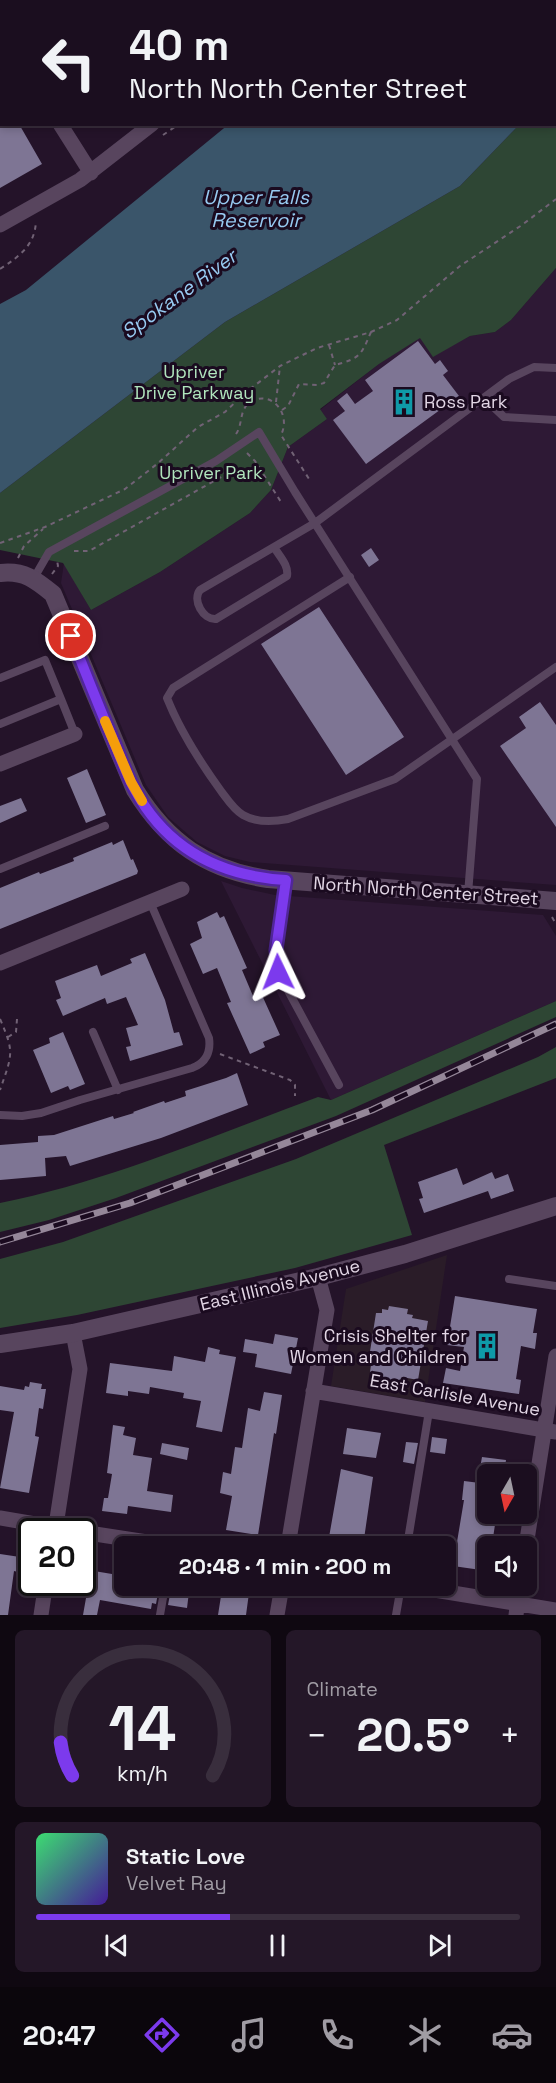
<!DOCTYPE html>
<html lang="en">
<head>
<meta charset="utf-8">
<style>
	body { margin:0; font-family:"Space Grotesk",sans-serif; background:#241728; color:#f1f3f6; height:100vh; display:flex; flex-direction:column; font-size:22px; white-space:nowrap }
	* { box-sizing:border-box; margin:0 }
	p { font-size:20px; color:#a09ca4 }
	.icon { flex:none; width:33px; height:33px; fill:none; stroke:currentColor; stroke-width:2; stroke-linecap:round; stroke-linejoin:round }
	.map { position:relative; height:1615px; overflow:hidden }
	.side { display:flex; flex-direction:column; gap:15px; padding:15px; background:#0f0811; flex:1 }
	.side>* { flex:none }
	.hud { position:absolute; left:0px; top:0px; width:556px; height:126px; box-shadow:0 3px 9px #0003,0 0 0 2px #392e3d; background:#1b0e1f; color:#f1f3f6; overflow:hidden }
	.needle { width:39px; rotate:189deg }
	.tools { position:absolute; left:477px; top:1464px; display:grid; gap:12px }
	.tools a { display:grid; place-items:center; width:60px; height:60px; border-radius:9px; background:#1b0e1f; box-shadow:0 3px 9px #0003,0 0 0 2px #392e3d; font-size:30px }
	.speed { position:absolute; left:18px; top:1518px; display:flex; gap:12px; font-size:30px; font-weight:700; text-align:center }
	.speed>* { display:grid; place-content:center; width:78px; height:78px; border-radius:50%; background:#1b0e1f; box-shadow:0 3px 9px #0003,0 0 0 2px #392e3d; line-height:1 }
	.speed .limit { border:3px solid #111; border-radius:9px; background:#fff; color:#111 }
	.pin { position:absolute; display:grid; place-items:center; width:51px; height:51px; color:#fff; margin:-26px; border:3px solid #fff; border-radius:50%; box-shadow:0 2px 6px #0007 }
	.me { position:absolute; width:66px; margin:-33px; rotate:358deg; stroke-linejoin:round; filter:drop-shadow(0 0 4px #0008) }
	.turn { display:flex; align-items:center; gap:21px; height:126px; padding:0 30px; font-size:27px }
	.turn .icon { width:78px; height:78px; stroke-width:2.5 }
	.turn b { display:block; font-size:42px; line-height:51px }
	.big { font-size:45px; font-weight:700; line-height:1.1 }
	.side .tile { flex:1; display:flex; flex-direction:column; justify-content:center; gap:9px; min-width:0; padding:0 21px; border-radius:9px; background:#241728 }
	.side .dial { align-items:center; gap:0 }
	.dial svg { height:156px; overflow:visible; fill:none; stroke:#392e3d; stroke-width:7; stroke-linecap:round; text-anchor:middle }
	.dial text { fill:#f1f3f6; stroke:none }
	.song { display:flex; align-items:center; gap:18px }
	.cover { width:72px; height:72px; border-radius:9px; background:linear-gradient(135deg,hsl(140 70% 55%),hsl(260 70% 35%)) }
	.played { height:6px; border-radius:3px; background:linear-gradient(90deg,#7c3aed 40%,#392e3d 40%) }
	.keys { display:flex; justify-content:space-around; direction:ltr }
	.heat { display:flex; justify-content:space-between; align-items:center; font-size:33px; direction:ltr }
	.side .tiles { flex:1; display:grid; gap:15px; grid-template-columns:1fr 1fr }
	.tile:last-child { grid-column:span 2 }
	.trip { position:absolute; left:114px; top:1536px; width:342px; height:60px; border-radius:9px; background:#1b0e1f; box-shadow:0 3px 9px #0003,0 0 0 2px #392e3d; font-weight:700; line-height:60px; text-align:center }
	.tabs { display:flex; height:96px; justify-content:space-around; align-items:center; background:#0b060c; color:#a09ca4 }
	.tabs .icon { width:42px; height:42px }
	.tabs .current { color:#7c3aed }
	.tabs b { font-size:27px; color:#f1f3f6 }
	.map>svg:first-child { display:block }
</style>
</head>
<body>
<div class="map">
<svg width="556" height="1615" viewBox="0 0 556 1615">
	<rect width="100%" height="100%" fill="#241329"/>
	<path fill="#2a1c28" d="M 447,1255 L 425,1402 L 331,1386 L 346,1289 Z"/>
	<path fill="#2e1935" d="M 556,268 L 556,885 L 250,862 L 225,856 L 197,842 L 168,817 L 146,785 L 61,583 L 64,563 L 91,610 L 160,572 L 250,513 L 271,490 L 288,447 L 327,419 L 320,410 L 379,364 L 420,337 L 433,356 L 470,336 L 495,332 L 511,320 Z
		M 221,881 L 242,888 L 275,895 L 543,915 L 556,936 L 556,1001 L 331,1100 Z"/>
	<path fill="#2e4634" d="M 556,85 L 556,268 L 511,320 L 495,332 L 470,336 L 433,357 L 420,338 L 379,364 L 320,409 L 327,419 L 288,447 L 271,490 L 250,513 L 160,572 L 91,610 L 63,563 L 0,550 L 0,493 L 225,322 L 460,186 L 519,125 L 555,124 Z
		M 556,1001 L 556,1017 L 336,1116 L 116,1198 L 49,1220 L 0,1232 L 0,1203 C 110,1181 213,1136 318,1097 L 331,1100 Z
		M 556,1047 L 556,1078 L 384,1145 L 412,1235 L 295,1268 L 77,1315 L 0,1328 L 0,1259 L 63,1242 L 296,1159 L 538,1057 Z"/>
	<path fill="#3a556a" d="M 229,124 L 519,125 L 460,186 L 225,322 L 0,493 L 0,304 L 26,290 Z"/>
	<path fill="#7e7594" d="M 0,124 L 19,124 L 42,164 L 0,188 Z
		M 418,341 L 435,364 L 440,360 L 448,371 L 443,375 L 459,396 L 366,464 L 333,420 L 345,411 L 337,401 L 347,393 L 355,404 L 373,391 L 365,380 Z
		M 371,548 L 379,560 L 369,567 L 361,555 Z
		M 319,607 L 404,737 L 346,775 L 261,644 Z
		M 540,702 L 556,725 L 556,827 L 500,746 L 526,728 L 519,717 Z
		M 87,769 L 106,815 L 86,823 L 67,778 Z
		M 21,798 L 27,811 L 0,823 L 0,806 Z
		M 123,840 L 131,860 L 133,859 L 138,871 L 137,874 L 0,929 L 0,888 L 39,872 L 40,874 L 74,861 L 73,858 L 112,842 L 113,845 Z
		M 217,912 L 220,918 L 224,916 L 247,968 L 242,970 L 253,996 L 261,993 L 280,1035 L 263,1042 L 265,1047 L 250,1054 L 227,1003 L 231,1002 L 217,968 L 203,974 L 190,944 L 202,938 L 197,922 Z
		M 145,953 L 165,1000 L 174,1033 L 179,1032 L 183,1045 L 130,1061 L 126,1047 L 131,1046 L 126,1028 L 138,1025 L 126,997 L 107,1004 L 105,998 L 63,1016 L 56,1000 L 61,998 L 55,981 L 97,965 L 101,976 L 132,963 L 130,959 Z
		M 63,1032 L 85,1084 L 70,1090 L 68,1086 L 51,1093 L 33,1050 L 50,1043 L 49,1038 Z
		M 237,1073 L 248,1105 L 161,1138 L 70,1166 L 66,1156 L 45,1158 L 46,1176 L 0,1180 L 0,1145 L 38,1142 L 38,1136 L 54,1135 L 113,1116 L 114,1119 L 134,1113 L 133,1112 L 164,1101 L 165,1103 L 186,1096 L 185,1091 L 226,1078 Z
		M 457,1168 L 463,1185 L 492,1172 L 495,1179 L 508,1174 L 514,1191 L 491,1199 L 488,1191 L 424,1213 L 419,1199 L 423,1198 L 418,1182 Z
		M 455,1296 L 537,1309 L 533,1333 L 537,1333 L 535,1349 L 521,1346 L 516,1379 L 521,1380 L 519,1394 L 443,1383 L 446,1368 L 460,1371 L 464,1347 L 447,1345 Z
		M 389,1306 L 408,1309 L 407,1314 L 413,1315 L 412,1318 L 428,1321 L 418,1380 L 402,1377 L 401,1383 L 380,1379 L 381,1374 L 370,1372 L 372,1358 L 369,1358 L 376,1313 L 382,1313 L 382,1309 L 388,1310 Z
		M 275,1334 L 298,1338 L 291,1374 L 255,1367 L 257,1354 L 243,1352 L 245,1339 L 273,1344 Z
		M 208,1347 L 220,1350 L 219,1354 L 236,1357 L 222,1432 L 196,1427 L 201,1401 L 183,1398 L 184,1393 L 150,1387 L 149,1394 L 128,1391 L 128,1396 L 106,1393 L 110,1363 L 172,1371 L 174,1356 L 205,1362 Z
		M 30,1382 L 42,1384 L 41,1389 L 46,1389 L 43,1409 L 39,1408 L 35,1436 L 39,1437 L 29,1493 L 0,1488 L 14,1412 L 0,1410 L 0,1386 L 24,1390 L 25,1386 L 29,1387 Z
		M 264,1392 L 282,1395 L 276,1434 L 274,1433 L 258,1535 L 226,1530 L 232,1496 L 220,1493 L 223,1472 L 231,1474 L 235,1447 L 242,1448 L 248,1408 L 260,1411 Z
		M 113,1425 L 125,1427 L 123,1435 L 136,1438 L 133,1455 L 152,1458 L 147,1491 L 173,1495 L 171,1512 L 128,1506 L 127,1514 L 102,1511 L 104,1498 L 108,1498 L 112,1474 L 107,1473 Z
		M 347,1428 L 381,1433 L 376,1458 L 343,1454 Z
		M 432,1437 L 447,1439 L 445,1454 L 430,1452 Z
		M 406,1442 L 418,1443 L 414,1464 L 403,1462 Z
		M 162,1443 L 189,1448 L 187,1460 L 160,1454 Z
		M 482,1457 L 506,1460 L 504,1474 L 479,1474 Z
		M 341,1469 L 373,1477 L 363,1546 L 347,1546 L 328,1543 Z
		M 464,1481 L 488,1484 L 488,1517 L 496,1518 L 493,1538 L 488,1537 L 488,1571 L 453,1566 L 464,1500 L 462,1500 Z
		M 0,1554 L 20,1557 L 18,1572 L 14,1571 L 8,1615 L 0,1615 Z
		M 82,1569 L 124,1576 L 124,1586 L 155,1586 L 159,1587 L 156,1604 L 152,1603 L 151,1609 L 100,1600 L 97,1615 L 83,1615 L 86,1598 L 75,1596 L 77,1582 L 82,1582 Z
		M 171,1589 L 189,1592 L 187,1608 L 168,1605 Z
		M 227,1590 L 249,1593 L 246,1615 L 218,1615 L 221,1596 L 226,1597 Z"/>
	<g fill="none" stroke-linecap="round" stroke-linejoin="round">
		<path stroke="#716275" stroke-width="2" stroke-dasharray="4.5 4.5" stroke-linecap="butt" d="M 346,2 L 348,0
			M 163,135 L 179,124
			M 0,269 C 20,256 35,245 36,221
			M 329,345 L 335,365
			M 276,402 L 280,366
			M 282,410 L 288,406 L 299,384 L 317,385 L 324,383 L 335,365 C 361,358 361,355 371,332
			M 236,434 C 243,424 239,411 249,403 C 270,388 292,413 281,435 L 311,482
			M 247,453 L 255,461 L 281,502
			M 0,543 L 45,527 L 125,489 L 157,464 L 198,427 L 225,412 L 245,393 L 280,366 L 317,348 L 371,332 L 397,320 L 460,266 L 522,225 L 556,199
			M 74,551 L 89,551 L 223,476 L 229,465
			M 18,558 L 24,546 L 43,529
			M 52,574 L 58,566 L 57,560
			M 552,917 L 556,924
			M 0,1019 C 15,1053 12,1055 0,1090
			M 8,1037 L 16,1032 L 17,1019
			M 220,1054 L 290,1080 L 295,1085 L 295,1096"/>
		<path stroke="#58455e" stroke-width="8" d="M 484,398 L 504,417 L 556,420
			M 274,547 C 279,556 289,565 287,576 L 216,619 C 203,620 192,600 200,590 L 315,523 L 509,379 L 534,367 L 556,368
			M 350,577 L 173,688 L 167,698 C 180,731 200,762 221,791 C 227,799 234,810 243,815 C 257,823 273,822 288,819 L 395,779 L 556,667
			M 34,578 L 49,552 L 216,461 L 259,432 L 295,492 L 477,779 L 468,894
			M 0,678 L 45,660 L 61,699 L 0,724
			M 61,699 L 75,734
			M 0,869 L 105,826
			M 286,881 L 276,950 L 278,972 L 339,1085
			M 93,1032 L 118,1090
			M 0,1115 L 22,1116 L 41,1113 L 80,1100 L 192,1068 C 206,1063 211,1052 209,1038 L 150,902
			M 509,1279 L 556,1286
			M 407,1546 L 429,1411
			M 160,1615 L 165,1586
			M 396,1615 L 401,1586"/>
		<path stroke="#58455e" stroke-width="15" d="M 301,2 L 302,0
			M 0,32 L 2,34
			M 60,124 L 91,173
			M 0,225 L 80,180 L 152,124
			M 0,764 L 75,734
			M 0,963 L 182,889
			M 313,1391 L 556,1432
			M 0,1518 L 82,1532
			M 55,1532 L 80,1369 L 73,1333
			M 82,1532 L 173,1546
			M 288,1546 L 327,1310 L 318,1277
			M 526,1546 L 556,1356
			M 410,1586 L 556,1610
			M 41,1615 L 46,1582
			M 277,1615 L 282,1586
			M 516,1615 L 520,1586"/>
		<path stroke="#58455e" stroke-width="18" d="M 0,573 C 24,570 36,580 53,594 L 135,790 C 167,842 207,870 268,879 L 556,901
			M 0,1344 L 73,1333 L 318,1277 L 405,1254 L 556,1206"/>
		<g stroke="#958799" stroke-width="7">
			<path id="rail" d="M 0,1242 L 130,1203 L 372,1110 L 556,1024"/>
		</g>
		<use href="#rail" stroke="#1a0a1f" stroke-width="4.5" stroke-dasharray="14" stroke-linecap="butt"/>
	</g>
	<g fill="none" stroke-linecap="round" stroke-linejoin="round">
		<g stroke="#51269a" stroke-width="15">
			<path id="route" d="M 71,636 C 84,669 97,702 111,735 C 119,753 125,772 135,790 C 167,849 220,876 286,880 L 276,950 L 278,972"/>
		</g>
		<use href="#route" stroke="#7c3aed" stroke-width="10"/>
		<path stroke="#f59e0b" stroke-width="10" d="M 105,721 L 131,782 L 142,801"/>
	</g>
	<defs>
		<g id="building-bare" transform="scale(2.07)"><path d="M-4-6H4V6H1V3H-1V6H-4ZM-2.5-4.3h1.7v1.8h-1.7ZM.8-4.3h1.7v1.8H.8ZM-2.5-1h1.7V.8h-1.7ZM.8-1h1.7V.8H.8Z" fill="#0f9aa8" stroke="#1a0a1f" stroke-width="2.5" paint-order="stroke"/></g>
	</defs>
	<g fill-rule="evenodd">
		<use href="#building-bare" x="404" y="402"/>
		<use href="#building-bare" x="487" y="1346"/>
	</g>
	<g text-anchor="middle" stroke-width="6" stroke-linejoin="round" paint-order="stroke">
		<g font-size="18" fill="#b0e5bd" stroke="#1a0a1f">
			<text x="194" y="378">Upriver<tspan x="194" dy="21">Drive Parkway</tspan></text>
			<text x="211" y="479">Upriver Park</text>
		</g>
		<g font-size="18" fill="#e2d6e5" stroke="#1a0a1f" text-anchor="start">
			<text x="424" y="408">Ross Park</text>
			<text x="467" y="1342" text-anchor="end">Crisis Shelter for<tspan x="467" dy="21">Women and Children</tspan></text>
		</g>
		<g font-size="18" fill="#e2d6e5" stroke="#1a0a1f">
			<text transform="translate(426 891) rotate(4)" y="6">North North Center Street</text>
			<text transform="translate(280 1285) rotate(-14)" y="6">East Illinois Avenue</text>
			<text transform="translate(455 1395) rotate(10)" y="6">East Carlisle Avenue</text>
		</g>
		<g font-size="20" font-style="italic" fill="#97caf1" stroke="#1a0a1f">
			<text x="256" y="204">Upper Falls<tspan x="256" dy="23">Reservoir</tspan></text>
			<text transform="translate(179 294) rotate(-36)" y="7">Spokane River</text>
		</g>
	</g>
</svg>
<div class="tools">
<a><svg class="needle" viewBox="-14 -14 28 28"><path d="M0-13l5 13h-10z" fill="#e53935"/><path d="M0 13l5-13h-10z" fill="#a09ca4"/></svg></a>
<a><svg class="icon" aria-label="sound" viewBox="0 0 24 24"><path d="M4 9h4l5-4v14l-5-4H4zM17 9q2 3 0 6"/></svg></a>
</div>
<div class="speed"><div class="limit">20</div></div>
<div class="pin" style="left:71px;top:636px;background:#d93025"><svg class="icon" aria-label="arrive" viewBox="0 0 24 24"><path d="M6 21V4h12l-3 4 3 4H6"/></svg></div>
<svg class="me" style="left:278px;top:972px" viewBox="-20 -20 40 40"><path d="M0-17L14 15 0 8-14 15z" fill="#7c3aed" stroke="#fff" stroke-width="4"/></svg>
<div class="trip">20:48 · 1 min · 200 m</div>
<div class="hud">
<div class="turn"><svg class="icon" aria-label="left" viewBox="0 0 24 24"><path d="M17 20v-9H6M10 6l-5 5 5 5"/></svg><div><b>40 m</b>North North Center Street</div></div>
</div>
</div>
<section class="side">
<div class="tiles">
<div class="tile dial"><svg viewBox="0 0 100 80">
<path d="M14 69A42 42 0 1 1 86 69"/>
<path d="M14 69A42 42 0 0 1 8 52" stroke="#7c3aed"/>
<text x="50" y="56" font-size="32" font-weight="700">14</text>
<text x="50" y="72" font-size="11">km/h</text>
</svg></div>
<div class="tile"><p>Climate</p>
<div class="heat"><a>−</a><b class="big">20.5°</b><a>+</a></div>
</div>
<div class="tile">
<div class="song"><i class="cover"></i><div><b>Static Love</b><p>Velvet Ray</p></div></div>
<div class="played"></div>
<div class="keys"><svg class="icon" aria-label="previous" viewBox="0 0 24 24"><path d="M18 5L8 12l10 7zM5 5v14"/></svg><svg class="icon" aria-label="pause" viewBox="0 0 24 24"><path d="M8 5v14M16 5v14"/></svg><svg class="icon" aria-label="next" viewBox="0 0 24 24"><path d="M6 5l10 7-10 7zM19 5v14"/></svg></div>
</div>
</div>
</section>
<nav class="tabs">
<b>20:47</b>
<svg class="icon current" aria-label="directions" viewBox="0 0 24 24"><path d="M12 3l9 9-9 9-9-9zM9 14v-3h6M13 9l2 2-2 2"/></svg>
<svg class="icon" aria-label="music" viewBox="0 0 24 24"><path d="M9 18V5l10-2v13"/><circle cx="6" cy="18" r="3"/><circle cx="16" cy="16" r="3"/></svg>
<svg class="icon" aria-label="phone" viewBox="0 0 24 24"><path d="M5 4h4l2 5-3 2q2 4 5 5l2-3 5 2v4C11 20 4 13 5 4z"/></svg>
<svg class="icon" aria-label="climate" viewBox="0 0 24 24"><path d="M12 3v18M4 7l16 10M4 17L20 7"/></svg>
<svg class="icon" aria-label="car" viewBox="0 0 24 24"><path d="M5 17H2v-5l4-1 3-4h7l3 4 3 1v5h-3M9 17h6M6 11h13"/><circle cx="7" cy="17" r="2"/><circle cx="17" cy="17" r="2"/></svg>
</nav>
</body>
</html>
